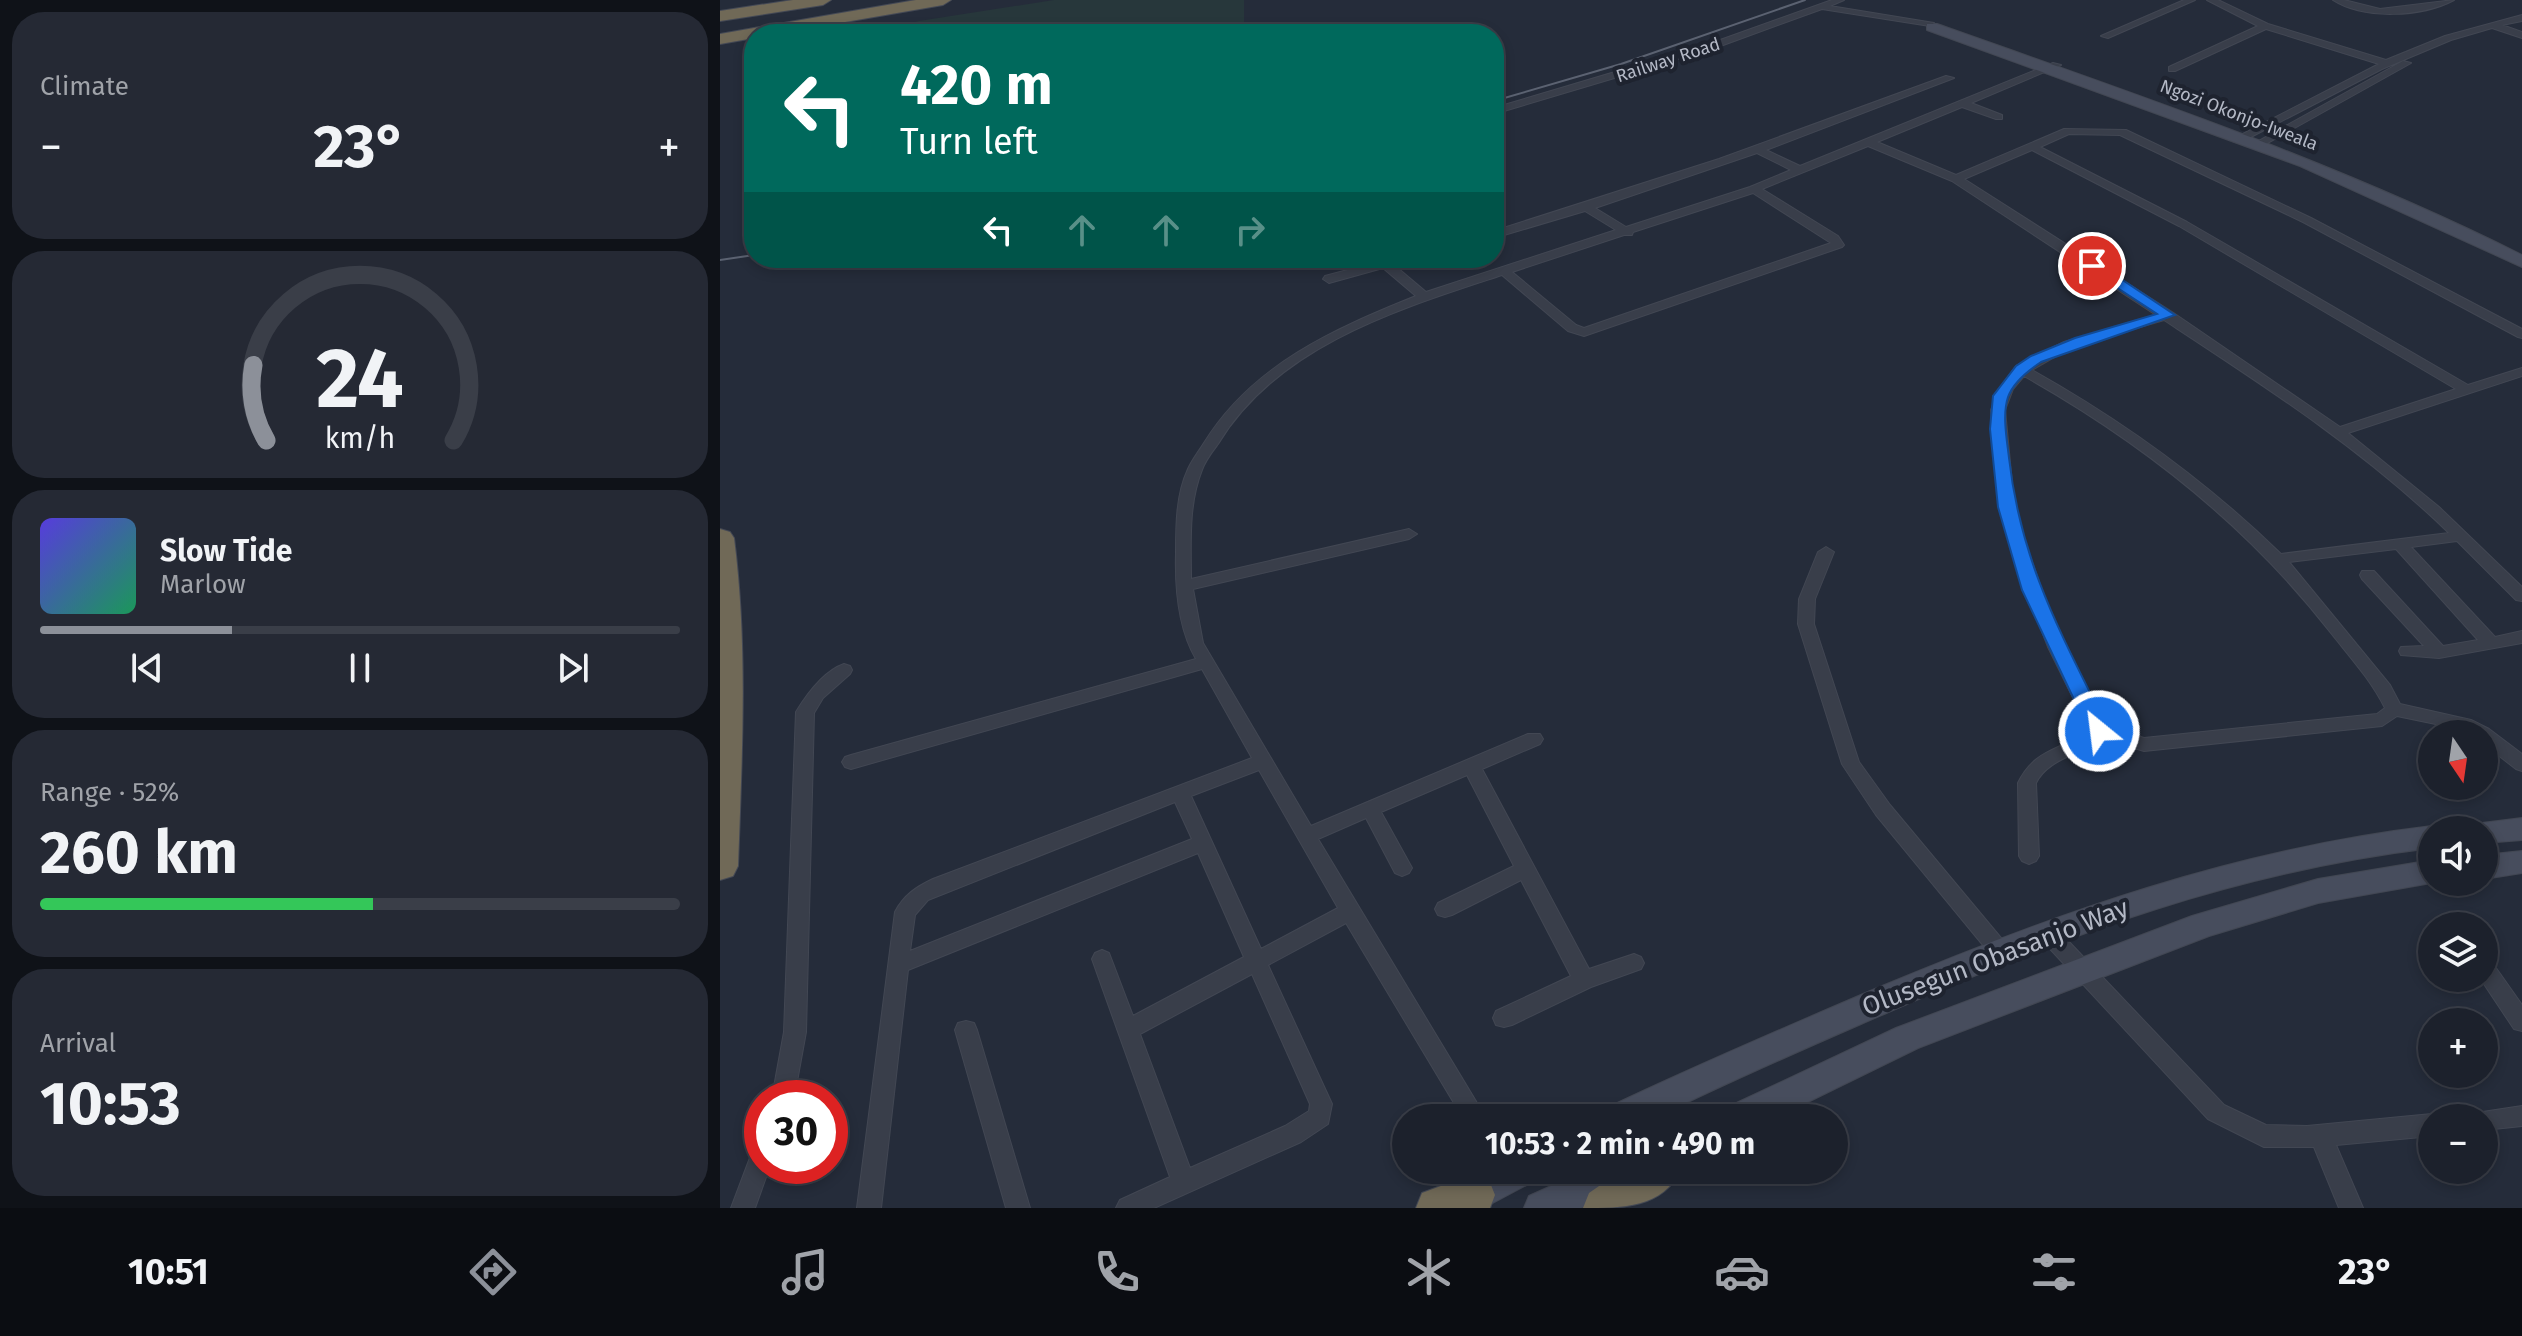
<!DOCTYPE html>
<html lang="en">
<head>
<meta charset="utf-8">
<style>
	body { margin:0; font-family:"Fira Sans",sans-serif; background:#252934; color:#f1f3f6; height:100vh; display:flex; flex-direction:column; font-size:30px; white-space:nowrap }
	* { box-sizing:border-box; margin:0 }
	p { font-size:26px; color:#a0a3a9 }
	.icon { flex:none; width:44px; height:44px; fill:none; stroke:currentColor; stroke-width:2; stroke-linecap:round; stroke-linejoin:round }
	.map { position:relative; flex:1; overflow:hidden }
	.details { display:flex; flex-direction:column; gap:12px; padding:12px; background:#0f1218; width:720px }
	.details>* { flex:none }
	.top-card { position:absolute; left:24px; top:24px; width:760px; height:244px; border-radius:32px; box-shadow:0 4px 12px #0003,0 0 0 2px #3a3e48; background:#00695c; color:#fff; overflow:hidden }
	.needle { width:52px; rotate:167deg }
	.buttons { position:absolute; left:1698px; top:720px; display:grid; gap:16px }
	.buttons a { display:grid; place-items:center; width:80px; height:80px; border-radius:50%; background:#1c212c; box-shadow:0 4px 12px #0003,0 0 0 2px #3a3e48; font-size:40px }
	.speed { position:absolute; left:24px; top:1080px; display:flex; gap:16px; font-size:40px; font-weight:700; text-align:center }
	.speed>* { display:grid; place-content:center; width:104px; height:104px; border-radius:50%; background:#1c212c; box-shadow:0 4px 12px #0003,0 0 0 2px #3a3e48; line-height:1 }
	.speed .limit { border:12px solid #d22; background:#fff; color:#111 }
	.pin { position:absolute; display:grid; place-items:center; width:68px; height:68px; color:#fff; margin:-34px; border:4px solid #fff; border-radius:50%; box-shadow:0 2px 8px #0007 }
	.me { position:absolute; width:88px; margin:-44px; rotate:331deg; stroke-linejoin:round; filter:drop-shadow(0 0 6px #0008) }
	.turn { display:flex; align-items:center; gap:28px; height:168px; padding:0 24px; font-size:36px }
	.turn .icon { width:104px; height:104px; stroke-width:2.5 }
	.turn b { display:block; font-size:56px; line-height:68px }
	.lanes { display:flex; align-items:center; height:76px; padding:0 24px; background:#0003; justify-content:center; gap:40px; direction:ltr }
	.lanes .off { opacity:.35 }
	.big { font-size:60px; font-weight:700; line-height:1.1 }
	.details .card { flex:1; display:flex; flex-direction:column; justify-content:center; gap:12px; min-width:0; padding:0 28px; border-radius:32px; background:#252934 }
	.details .dial { align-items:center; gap:0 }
	.dial svg { height:208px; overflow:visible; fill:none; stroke:#3a3e48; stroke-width:7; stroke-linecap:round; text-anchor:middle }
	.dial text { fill:#f1f3f6; stroke:none }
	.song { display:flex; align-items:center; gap:24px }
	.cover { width:96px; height:96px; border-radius:12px; background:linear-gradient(135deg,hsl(250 70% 55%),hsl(150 70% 35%)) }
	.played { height:8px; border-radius:4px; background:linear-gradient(90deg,#8c9099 30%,#3a3e48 30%) }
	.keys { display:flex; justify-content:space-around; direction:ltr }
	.heat { display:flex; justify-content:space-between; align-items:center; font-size:44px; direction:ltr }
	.charge { height:12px; border-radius:6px; background:linear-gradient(90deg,#34c759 52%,#3a3e48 0) }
	.trip { position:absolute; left:672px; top:1104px; width:456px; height:80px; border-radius:40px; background:#1c212c; box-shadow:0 4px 12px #0003,0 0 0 2px #3a3e48; font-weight:700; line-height:80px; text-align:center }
	.tabs { display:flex; height:128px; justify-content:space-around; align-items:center; background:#0b0d12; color:#a0a3a9 }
	.tabs .icon { width:56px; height:56px }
	.tabs .current { color:#8c9099 }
	.tabs b { font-size:36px; color:#f1f3f6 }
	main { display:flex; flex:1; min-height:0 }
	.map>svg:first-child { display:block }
</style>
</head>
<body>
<main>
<section class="details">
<div class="card"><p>Climate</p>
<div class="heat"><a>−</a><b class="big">23°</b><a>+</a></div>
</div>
<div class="card dial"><svg viewBox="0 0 100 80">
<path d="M14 69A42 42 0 1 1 86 69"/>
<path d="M14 69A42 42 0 0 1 9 40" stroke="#8c9099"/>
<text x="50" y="56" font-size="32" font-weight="700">24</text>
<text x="50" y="72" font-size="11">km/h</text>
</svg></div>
<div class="card">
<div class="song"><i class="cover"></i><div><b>Slow Tide</b><p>Marlow</p></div></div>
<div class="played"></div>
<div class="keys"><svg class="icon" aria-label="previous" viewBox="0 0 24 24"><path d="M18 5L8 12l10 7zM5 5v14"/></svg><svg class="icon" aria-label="pause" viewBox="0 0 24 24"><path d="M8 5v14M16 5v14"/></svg><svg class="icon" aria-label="next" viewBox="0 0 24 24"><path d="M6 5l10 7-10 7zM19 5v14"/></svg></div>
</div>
<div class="card"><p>Range · 52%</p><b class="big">260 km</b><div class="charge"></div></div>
<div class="card"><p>Arrival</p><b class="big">10:53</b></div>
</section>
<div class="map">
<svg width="1802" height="1208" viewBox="0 0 1802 1208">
	<rect width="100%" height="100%" fill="#252c3a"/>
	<path fill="#27373b" d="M 334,0 L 524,0 L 524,24 L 516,34 L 147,34 L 199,21 Z"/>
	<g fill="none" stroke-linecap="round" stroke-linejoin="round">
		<g stroke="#424753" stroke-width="2">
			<path id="street" d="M 1112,0 L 1124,0 L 1110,6 L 1214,23 L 1210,26 L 1102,9 L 995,48 L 774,114 L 774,108 L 989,44 Z
				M 1464,0 L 1475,0 L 1388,38 L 1381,36 Z
				M 1487,0 L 1498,0 L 1548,24 L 1666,60 L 1725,36 L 1802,15 L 1802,21 L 1782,25 L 1802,32 L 1802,38 L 1772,28 L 1731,40 L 1662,69 L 1525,140 L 1520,137 L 1521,135 L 1659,64 L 1546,29 L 1455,71 L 1449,71 L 1449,67 L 1538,26 Z
				M 1613,0 L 1624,0 L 1660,9 L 1734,0 C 1702,17 1644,20 1613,0 Z
				M 1683,61 L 1691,63 L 1544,145 L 1535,143 Z
				M 1333,63 L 1341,65 L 1251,103 L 1282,115 L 1282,119 L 1276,119 L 1242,107 L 1157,142 L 1236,175 L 1344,129 L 1406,130 L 1591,218 L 1802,329 L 1802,338 L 1798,337 L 1583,222 L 1400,135 L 1349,134 L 1320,147 L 1467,222 L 1748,385 L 1802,368 L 1802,376 L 1628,433 L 1719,507 L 1802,587 L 1802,601 L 1796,600 L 1737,541 L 1691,547 L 1775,637 L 1802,631 L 1802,643 L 1719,658 L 1681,655 L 1679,651 L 1681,647 L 1704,646 L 1642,579 L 1640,575 L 1642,571 L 1654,571 L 1723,646 L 1758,640 L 1676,549 L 1569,562 L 1670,685 L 1680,704 L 1751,720 L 1769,729 L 1802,754 L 1802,771 L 1796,769 L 1764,744 L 1764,734 L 1749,734 L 1740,729 L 1677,716 L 1662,726 L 1424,751 L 1382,738 C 1361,755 1328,758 1316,783 L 1319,856 L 1316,861 L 1309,864 L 1302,861 L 1299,856 L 1298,783 C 1315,748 1341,751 1369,730 L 1328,647 L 1299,572 L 1278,494 L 1271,410 L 1280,388 L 1296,366 L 1344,342 L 1436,315 L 1232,181 L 1148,146 L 1042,189 L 1118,236 L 1124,245 L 1122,247 L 864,336 L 848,331 L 782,275 C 679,309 558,345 498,444 C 492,452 485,461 482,470 C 468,505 471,543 471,579 L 689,529 L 697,534 L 689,539 L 473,589 L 483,643 L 591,826 L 808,734 L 820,734 L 823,739 L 820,744 L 762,769 L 869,969 L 914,954 L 921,957 L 924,963 L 921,969 L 871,987 L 792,1025 L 784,1027 L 776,1025 L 773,1018 L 776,1011 L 851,976 L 801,880 L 732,915 L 725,917 L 718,915 L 715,909 L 718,903 L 794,866 L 747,775 L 661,812 L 692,868 L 689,873 L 682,876 L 675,873 L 646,818 L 598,839 L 766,1118 L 743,1118 L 626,923 L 548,965 L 612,1104 L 608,1124 L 581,1142 L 434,1208 L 396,1208 L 400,1200 L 450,1177 L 372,959 L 375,953 L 382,950 L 389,953 L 413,1016 L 524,957 L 478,853 L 188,970 L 161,1208 L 137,1208 L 175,912 C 184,895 196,887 213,879 L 532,758 L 482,669 L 131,769 L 125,767 L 122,762 L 125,757 L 131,755 L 476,659 C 458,628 455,588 456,553 C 456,525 456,495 468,469 C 472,460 479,451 484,443 C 532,365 614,329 696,296 L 663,268 L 609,283 L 603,279 L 605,276 L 673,258 L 692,258 L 674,265 L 706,292 L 896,230 L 865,211 L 774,238 L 774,231 L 999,159 L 1226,76 L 1234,78 L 1046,150 L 1080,166 ZM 1312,150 L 1459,226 L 1736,389 L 1620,427 L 1452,312 L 1244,179 ZM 1037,153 L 1071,170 L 1030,187 L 906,227 L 875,208 ZM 1033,193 L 1111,243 L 864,328 L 856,325 L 792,272 L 904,235 L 912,235 L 913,232 ZM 1444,320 C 1543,385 1644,450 1729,533 L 1561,554 C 1486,481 1403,421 1312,370 L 1352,347 ZM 1304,376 C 1423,443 1528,526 1611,633 C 1630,657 1651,680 1665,708 L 1657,714 L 1424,738 L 1385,726 L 1329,610 L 1302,534 L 1293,494 L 1285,410 L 1293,389 ZM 539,770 L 618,908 L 541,949 L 471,796 ZM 455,802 L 472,839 L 190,951 L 195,915 L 208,900 ZM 532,974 L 590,1104 L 589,1111 L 565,1126 L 470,1168 L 420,1034 Z
				M 1106,547 L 1114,552 L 1095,599 L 1094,624 L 1139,762 L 1170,805 L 1286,944 L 1289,950 L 1286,956 L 1279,959 L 1272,956 L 1156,815 L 1122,764 L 1078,624 L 1079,599 L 1098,552 Z
				M 124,664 L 130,666 L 132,670 L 130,674 L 103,698 L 94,713 L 86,1032 L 74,1098 L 52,1098 L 64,1032 L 76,712 C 87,694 104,671 124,664 Z
				M 1326,923 L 1333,925 L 1504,1105 L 1546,1125 L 1587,1126 L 1712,1114 L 1720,1118 L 1712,1118 L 1712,1136 L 1616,1145 L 1643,1208 L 1619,1208 L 1594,1147 L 1544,1147 L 1488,1119 L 1319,937 L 1316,931 L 1319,925 Z
				M 1764,958 L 1771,961 L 1802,1005 L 1802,1031 L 1794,1029 L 1760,978 L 1764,978 Z
				M 246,1021 L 254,1023 L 257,1030 L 310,1208 L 286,1208 L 235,1030 L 238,1023 Z
				M 1802,1106 L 1802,1126 L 1764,1130 L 1764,1118 L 1754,1118 L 1756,1113 Z
				M 42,1144 L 42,1166 L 50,1166 L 35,1208 L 11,1208 L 34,1147 Z"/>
		</g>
		<g stroke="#424753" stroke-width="2">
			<path id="secondary" d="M 1207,24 L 1217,24 C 1415,94 1614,161 1802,255 L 1802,267 L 1580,166 L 1207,30 Z
				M 1802,818 L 1802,840 L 1764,843 L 1764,830 L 1751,830 L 1754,824 Z
				M 1712,826 L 1723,830 L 1712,830 L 1712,848 C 1519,871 1351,933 1173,1010 C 1093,1045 1013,1079 935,1118 L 884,1118 L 889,1107 C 977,1065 1066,1027 1155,989 C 1336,913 1516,849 1712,826 Z
				M 1802,851 L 1802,873 L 1764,879 L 1764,855 Z
				M 1712,860 L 1712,882 L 1717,882 L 1598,903 L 1489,936 L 1198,1048 L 1055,1118 L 1003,1118 L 1008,1107 L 1176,1028 L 1472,916 L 1598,879 Z
				M 765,1170 L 817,1170 L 812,1182 L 763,1208 L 710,1208 L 715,1196 Z
				M 867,1170 L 923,1170 L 918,1182 L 861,1208 L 804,1208 L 809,1196 Z"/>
		</g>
		<g stroke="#444955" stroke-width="2">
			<path id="highway" d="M 73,0 L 111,0 L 103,5 L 0,21 L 0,11 Z
				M 196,0 L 231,0 L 223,5 L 56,34 L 34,34 L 34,38 L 0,44 L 0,34 Z
				M 0,529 L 10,532 L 14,538 C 28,647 22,756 18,866 L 13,876 L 0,880 Z
				M 902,1170 L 961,1170 C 942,1208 903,1208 863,1208 L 869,1193 Z
				M 753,1174 L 769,1180 L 775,1195 L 770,1208 L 696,1208 L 702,1193 Z"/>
		</g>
		<use href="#street" fill="#393e4a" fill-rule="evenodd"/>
		<use href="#secondary" fill="#474d5d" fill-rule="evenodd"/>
		<use href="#highway" fill="#706957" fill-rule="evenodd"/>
		<path stroke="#5b6271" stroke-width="2" d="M 774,101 L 901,64 L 1085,0
			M 0,260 L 34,255"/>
	</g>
	<path fill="#1a73e8" stroke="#114b97" stroke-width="2" d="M 1367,263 L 1377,263 L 1455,315 L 1321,362 C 1309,370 1293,383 1288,397 C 1282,415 1287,440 1289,458 C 1301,565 1343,637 1389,731 L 1379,738 L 1369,731 L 1302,590 L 1278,507 L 1270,429 L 1273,396 L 1296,366 L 1311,356 L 1355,338 L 1437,314 L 1367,268 Z"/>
	<g text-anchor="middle" stroke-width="8" stroke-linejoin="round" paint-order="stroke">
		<g font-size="18" fill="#b4b9c6" stroke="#1e232f">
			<text transform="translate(948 60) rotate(-18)" y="6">Railway Road</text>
			<text transform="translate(1519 115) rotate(21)" y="6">Ngozi Okonjo-Iweala</text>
		</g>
		<g font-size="26" fill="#b4b9c6" stroke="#1e232f">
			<text transform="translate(1275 957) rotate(-21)" y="9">Olusegun Obasanjo Way</text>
		</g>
	</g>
</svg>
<div class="buttons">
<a><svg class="needle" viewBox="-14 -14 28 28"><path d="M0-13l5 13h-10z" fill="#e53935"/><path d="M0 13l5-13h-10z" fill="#a0a3a9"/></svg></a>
<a><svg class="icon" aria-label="sound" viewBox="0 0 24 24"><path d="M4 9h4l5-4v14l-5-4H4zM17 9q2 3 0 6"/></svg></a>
<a><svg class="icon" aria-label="layers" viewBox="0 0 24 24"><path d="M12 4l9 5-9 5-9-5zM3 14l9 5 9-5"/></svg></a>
<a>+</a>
<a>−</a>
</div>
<div class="speed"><div class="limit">30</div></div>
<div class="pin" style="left:1372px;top:266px;background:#d93025"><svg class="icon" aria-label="arrive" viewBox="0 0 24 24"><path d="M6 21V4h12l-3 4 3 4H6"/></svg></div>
<svg class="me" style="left:1379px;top:731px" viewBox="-20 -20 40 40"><circle r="17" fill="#1a73e8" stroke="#fff" stroke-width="3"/><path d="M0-11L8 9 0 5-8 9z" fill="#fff"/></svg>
<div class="trip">10:53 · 2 min · 490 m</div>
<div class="top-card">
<div class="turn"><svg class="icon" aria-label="left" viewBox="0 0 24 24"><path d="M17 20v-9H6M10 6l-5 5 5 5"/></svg><div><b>420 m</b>Turn left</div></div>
<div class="lanes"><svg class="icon" aria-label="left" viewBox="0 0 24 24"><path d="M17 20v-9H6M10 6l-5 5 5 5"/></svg><svg class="icon off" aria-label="ahead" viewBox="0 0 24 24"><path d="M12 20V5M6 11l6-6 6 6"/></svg><svg class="icon off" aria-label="ahead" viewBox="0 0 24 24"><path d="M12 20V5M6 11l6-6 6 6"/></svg><svg class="icon off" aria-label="right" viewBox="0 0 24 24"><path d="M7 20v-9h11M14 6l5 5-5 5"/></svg></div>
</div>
</div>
</main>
<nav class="tabs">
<b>10:51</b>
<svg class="icon current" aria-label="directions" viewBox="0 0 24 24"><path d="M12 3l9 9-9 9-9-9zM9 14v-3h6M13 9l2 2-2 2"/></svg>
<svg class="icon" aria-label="music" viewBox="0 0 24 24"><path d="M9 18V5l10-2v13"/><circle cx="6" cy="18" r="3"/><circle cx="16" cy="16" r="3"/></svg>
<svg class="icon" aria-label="phone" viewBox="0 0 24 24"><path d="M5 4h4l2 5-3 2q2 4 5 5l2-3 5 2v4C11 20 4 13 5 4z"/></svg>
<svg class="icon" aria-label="climate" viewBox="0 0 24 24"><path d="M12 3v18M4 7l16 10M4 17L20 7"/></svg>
<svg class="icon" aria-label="car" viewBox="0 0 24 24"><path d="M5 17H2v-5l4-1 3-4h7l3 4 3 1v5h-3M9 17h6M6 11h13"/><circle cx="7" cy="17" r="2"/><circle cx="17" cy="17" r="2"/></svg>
<svg class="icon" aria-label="filters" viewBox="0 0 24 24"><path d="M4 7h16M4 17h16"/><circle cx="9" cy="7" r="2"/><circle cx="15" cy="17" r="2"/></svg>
<b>23°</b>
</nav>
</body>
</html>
